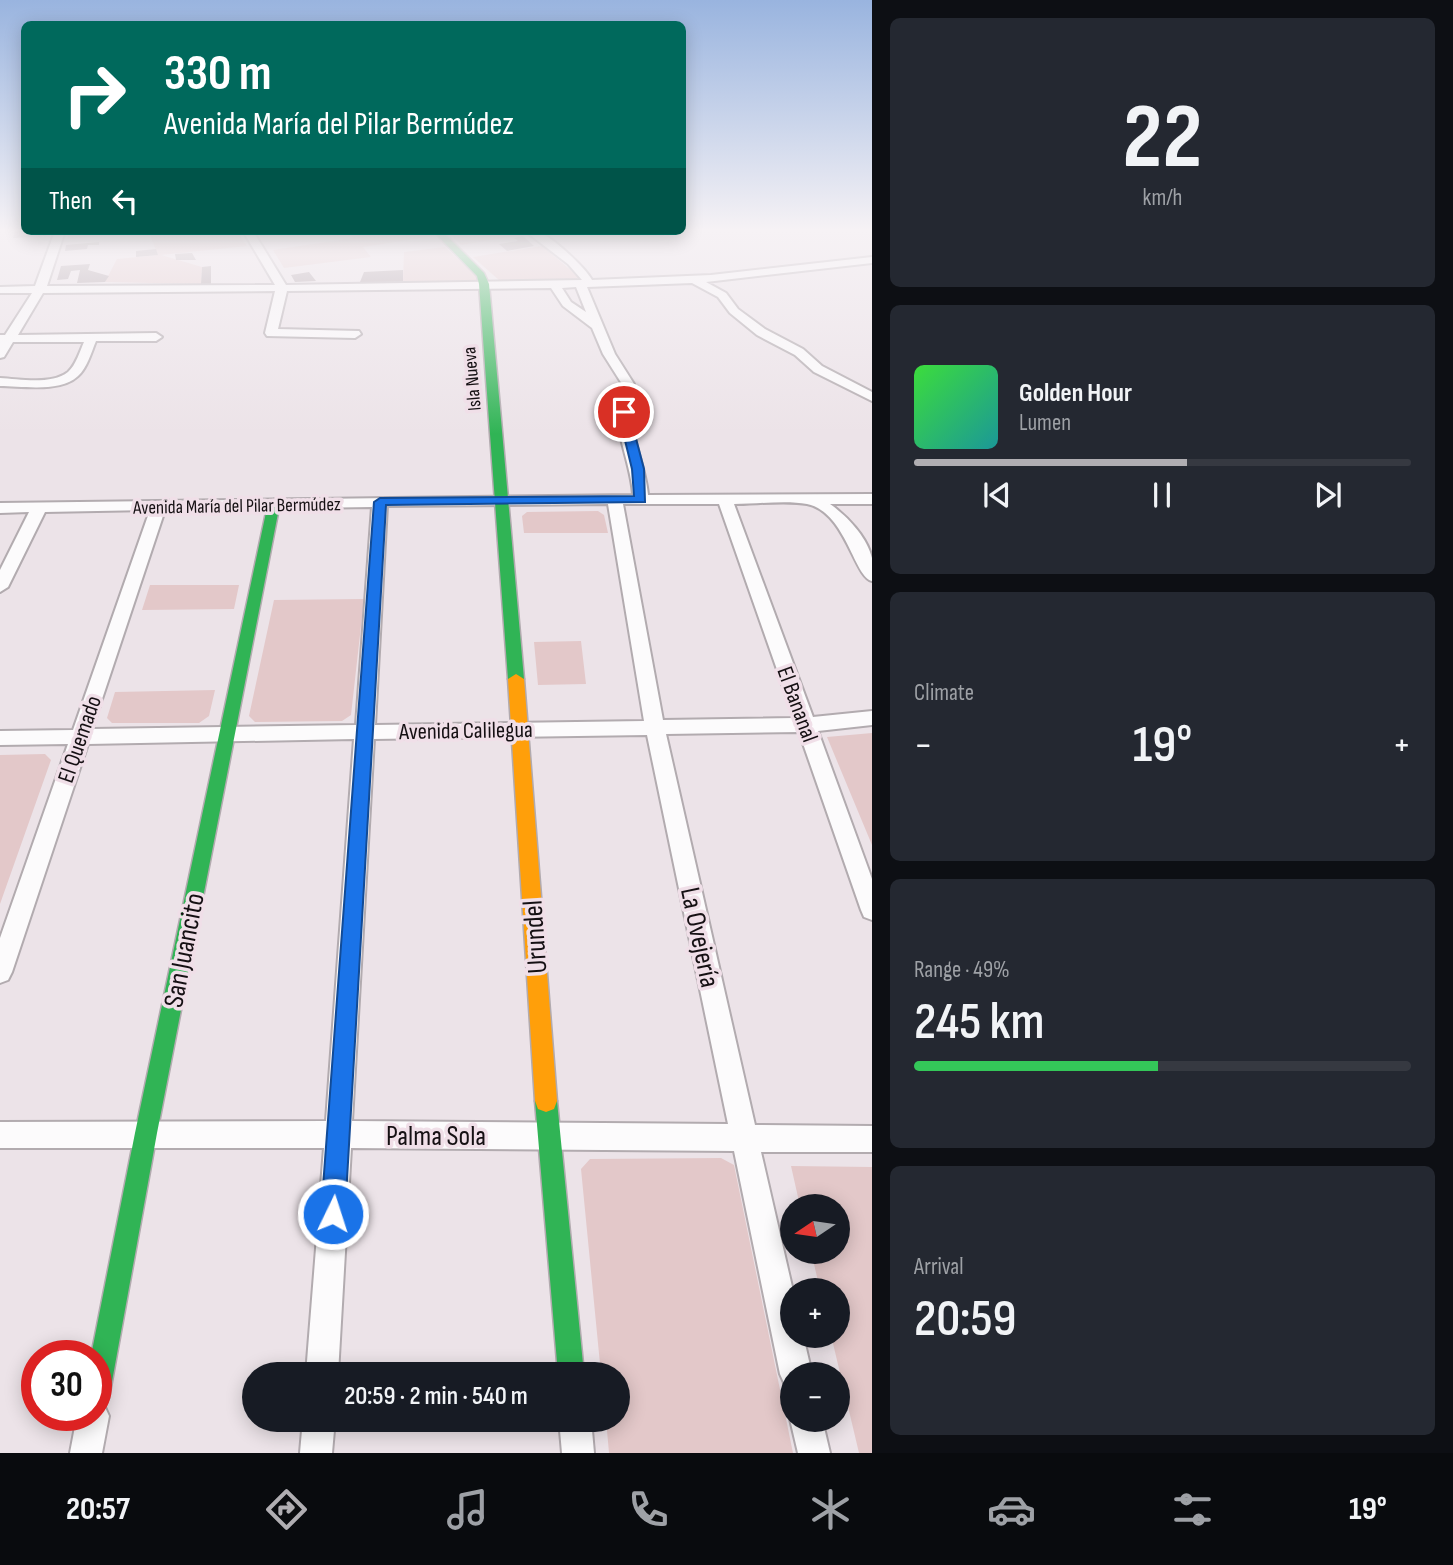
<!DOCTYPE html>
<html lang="en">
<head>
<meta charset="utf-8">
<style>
	body { margin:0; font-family:"Sofia Sans Condensed",sans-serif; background:#242831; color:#f1f3f6; height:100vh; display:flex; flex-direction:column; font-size:26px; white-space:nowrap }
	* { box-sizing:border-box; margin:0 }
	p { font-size:23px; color:#9ea1a6 }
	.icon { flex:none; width:38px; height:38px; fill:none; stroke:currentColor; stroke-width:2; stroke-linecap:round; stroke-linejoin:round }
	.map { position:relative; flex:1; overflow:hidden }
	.sheet { display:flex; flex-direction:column; gap:18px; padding:18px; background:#0d0f14; width:581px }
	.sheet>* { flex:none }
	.top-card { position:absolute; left:21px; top:21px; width:665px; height:214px; border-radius:10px; box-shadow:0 4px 18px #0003; background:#00695c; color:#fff; overflow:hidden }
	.needle { width:46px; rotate:257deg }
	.controls { position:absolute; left:780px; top:1194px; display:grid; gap:14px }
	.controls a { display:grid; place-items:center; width:70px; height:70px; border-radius:50%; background:#171b24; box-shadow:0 4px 18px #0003; font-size:35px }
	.speed { position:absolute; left:21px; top:1340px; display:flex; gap:14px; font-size:35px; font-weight:700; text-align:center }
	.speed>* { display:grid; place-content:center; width:91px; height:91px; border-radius:50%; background:#171b24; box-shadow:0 4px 18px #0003; line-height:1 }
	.speed .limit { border:10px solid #d22; background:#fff; color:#111 }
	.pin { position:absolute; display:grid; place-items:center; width:60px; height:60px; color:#fff; margin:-30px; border:4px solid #fff; border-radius:50%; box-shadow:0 2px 7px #0007 }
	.me { position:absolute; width:77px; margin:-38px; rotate:4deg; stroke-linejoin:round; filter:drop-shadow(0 0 5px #0008) }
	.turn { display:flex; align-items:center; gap:24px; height:147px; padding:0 28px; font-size:32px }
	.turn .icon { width:91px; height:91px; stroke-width:2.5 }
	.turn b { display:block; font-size:49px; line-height:60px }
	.then { display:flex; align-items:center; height:66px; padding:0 28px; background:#0003; gap:14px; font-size:26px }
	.big { font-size:52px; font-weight:600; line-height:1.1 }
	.sheet .widget { flex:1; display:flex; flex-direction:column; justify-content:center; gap:10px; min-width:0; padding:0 24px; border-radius:10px; background:#242831 }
	.sheet .dial { align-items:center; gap:0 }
	.dial b { font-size:91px; line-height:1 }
	.song { display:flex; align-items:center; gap:21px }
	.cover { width:84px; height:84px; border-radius:10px; background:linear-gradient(135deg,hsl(120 70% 55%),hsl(180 70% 35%)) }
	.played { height:7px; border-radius:4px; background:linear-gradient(90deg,#b0aeb2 55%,#363941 55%) }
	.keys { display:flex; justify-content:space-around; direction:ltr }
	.heat { display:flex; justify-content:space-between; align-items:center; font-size:38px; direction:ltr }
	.charge { height:10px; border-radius:5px; background:linear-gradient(90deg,#34c759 49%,#363941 0) }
	.trip { position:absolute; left:242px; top:1362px; width:388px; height:70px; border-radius:35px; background:#171b24; box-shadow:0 4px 18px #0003; font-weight:600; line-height:70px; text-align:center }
	.tabs { display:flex; height:112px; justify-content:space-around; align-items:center; background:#090b0e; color:#9ea1a6 }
	.tabs .icon { width:49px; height:49px }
	.tabs .active { color:#b0aeb2 }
	.tabs b { font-size:32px; color:#f1f3f6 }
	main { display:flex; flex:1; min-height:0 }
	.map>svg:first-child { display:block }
</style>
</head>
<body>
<main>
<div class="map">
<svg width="872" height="1453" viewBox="0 0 872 1453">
	<rect width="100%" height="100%" fill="#ece3e8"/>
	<path fill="#e3c8c9" d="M 69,231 L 237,231 L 247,246 L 161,255 L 202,267 L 201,284 L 105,282 L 117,259 L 158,255 L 149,233 L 67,239 Z
		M 348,231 L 428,231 L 434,236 L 363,247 L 371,257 L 284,268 L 273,250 L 353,238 Z
		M 469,231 L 524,231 L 528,234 L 461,245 L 450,234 Z
		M 542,246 L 579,277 L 573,282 L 506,283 L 500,281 L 473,257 Z
		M 445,247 L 479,278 L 474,282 L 403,282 L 404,252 Z
		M 598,511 L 604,515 L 608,533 L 524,533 L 522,516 L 527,512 Z
		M 150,585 L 239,585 L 234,609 L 142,610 Z
		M 364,599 L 351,715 L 342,721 L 255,722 L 249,716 L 274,600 Z
		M 581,641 L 586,684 L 538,685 L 534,642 Z
		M 215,690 L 209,716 L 199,723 L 112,723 L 107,718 L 115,692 Z
		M 872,733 L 872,845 L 827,737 Z
		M 45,754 L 51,760 L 0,904 L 0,755 Z
		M 721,1158 L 734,1165 L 793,1453 L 609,1453 L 606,1419 L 618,1419 L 618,1374 L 601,1374 L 581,1169 L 590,1159 Z
		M 791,1166 L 872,1167 L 872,1453 L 859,1453 L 831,1335 L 838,1335 L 838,1290 L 820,1290 L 811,1251 L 838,1251 L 838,1206 L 800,1206 Z"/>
	<path fill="#a6999e" d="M 15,231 L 47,231 L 46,236 L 13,238 Z
		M 523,236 L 534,246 L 507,251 L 499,244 L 518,241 L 514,238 Z
		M 99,242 L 99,245 L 88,245 L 87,249 L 65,251 L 66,245 Z
		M 156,249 L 158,255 L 136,257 L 136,251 Z
		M 192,253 L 196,260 L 176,260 L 175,254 Z
		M 90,264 L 88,270 L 109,276 L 105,282 L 77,283 L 80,270 L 71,271 L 68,279 L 57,280 L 61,266 Z
		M 211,266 L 211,284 L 201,284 L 202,267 Z
		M 403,270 L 403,282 L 360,282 L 364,272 Z
		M 309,272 L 316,281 L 295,282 L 291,275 Z"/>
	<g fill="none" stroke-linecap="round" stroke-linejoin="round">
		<g stroke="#b2abaf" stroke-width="4">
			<path id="street" d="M 55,231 L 65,231 L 47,286 L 275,285 L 243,231 L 253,231 L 286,285 L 582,280 L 568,264 L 525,231 C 529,231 533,230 537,231 C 551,236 585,267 592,280 L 711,275 L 872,257 L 872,263 L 706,282 L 726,293 L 738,309 L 765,329 L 803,349 L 822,366 L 872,392 L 872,401 L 814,372 L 795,355 L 757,335 L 730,313 L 718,297 L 692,283 L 587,287 L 615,354 L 634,384 C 621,421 645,458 648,495 L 872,494 L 872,504 L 830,504 C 847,516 867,537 872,558 C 872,565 872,574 872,581 C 854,577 846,512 807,504 C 787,500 756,504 734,504 L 813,717 L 872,711 L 872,725 L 818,731 L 872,879 L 872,920 L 864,917 L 861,910 L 799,732 L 666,734 L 755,1125 L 872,1126 L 872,1152 L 761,1152 L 793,1291 L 793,1335 L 803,1335 L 812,1374 L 793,1374 L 793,1388 L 785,1385 L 780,1374 L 734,1151 L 351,1148 L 338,1374 L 306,1374 L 324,1148 L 0,1148 L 0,1122 L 326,1121 L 354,739 L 88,744 L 12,972 L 8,980 L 0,983 L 0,938 L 68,744 L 0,745 L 0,731 L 73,730 L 150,510 L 45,512 L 8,587 L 0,592 L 0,570 L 29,512 L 0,513 L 0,503 L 633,495 C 631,458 607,420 622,384 L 603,354 L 592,328 L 563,306 L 551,288 L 287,291 L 278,329 L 359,331 L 361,334 L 355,338 L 267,336 L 265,333 L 275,291 L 43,293 L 18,335 L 156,333 L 162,337 L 156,341 L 96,341 C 91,353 87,368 78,376 C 60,393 22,386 0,386 L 0,378 C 19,379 52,385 68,372 C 76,365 80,351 84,342 L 13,342 L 4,357 L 0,358 L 0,335 L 5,335 L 32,293 L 0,293 L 0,287 L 35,286 ZM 576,287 L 586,312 L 571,302 L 562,288 ZM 608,504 L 644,721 L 375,725 L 387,506 ZM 623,504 L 719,504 L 794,718 L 663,720 ZM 372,507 L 356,725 L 92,729 L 165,510 ZM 647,735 L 728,1124 L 352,1121 L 374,739 Z
				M 96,1401 L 104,1405 L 109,1416 L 102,1453 L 70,1453 L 77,1416 L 96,1416 Z
				M 793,1412 L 793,1419 L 822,1419 L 830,1453 L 798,1453 L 790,1419 Z
				M 303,1419 L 335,1419 L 332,1453 L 300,1453 Z
				M 559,1419 L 591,1419 L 594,1453 L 562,1453 Z"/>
		</g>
		<g stroke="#b2abaf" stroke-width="3">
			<path id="fast" d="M 433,231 L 442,231 L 484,273 L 489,284 L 524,679 L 516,684 L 508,679 L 479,284 L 477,276 Z
				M 274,499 L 280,503 L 157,1133 L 109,1398 L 105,1407 L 96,1411 L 96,1356 L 91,1356 L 135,1133 L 268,503 Z
				M 546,1090 L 554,1093 L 557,1101 L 584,1374 L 558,1374 L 535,1101 L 538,1093 Z"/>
		</g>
		<g stroke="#b2abaf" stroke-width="3">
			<path id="slow" d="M 516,674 L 524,679 L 557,1101 L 554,1109 L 546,1112 L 538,1109 L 535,1101 L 508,679 Z"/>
		</g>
		<use href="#street" fill="#fcfbfc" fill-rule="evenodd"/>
		<use href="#fast" fill="#30b455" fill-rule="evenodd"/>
		<use href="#slow" fill="#ff9f0a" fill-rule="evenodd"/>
	</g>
	<linearGradient id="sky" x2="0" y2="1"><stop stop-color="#99b4df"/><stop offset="0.53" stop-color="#f6f2f5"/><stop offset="1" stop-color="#f6f2f5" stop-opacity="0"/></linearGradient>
	<rect width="872" height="434" fill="url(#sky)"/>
	<path fill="#1a73e8" stroke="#114b97" stroke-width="2" d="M 624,408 L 629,412 L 644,469 L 645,502 L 386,505 L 345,1214 L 341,1223 L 333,1226 L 325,1223 L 321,1214 L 374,502 L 380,498 L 634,496 L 632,469 L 618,412 Z"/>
	<g text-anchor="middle" stroke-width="7" stroke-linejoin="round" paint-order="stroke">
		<g font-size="19" fill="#151013" stroke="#f0dfe8">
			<text transform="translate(471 379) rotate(-95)" y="7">Isla Nueva</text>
			<text transform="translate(237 505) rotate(-1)" y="7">Avenida María del Pilar Bermúdez</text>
		</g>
		<g font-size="23" fill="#151013" stroke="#f0dfe8">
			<text transform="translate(798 704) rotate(70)" y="8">El Bananal</text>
			<text transform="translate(466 730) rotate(-1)" y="8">Avenida Calilegua</text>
			<text transform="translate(79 739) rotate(-71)" y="8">El Quemado</text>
		</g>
		<g font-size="28" fill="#151013" stroke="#f0dfe8">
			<text transform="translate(534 937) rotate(-94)" y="10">Urundel</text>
			<text transform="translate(701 937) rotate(78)" y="10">La Ovejería</text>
			<text transform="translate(183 950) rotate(-79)" y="10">San Juancito</text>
			<text x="436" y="1145">Palma Sola</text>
		</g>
	</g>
</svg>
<div class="controls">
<a><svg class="needle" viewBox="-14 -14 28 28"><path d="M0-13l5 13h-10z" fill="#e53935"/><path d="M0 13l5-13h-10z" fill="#9ea1a6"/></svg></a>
<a>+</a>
<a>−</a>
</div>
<div class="speed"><div class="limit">30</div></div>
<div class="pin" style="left:624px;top:412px;background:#d93025"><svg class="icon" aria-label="arrive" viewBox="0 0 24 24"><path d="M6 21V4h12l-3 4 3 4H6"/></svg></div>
<svg class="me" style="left:333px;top:1214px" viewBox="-20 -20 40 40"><circle r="17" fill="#1a73e8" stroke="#fff" stroke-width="3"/><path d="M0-11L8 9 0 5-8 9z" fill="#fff"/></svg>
<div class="trip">20:59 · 2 min · 540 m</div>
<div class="top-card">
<div class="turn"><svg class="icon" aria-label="right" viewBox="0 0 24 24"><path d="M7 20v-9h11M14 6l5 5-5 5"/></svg><div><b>330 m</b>Avenida María del Pilar Bermúdez</div></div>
<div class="then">Then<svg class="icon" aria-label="left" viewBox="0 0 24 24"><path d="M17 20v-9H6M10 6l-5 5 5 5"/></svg></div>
</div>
</div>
<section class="sheet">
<div class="widget dial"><b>22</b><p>km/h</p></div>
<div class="widget">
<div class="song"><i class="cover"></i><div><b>Golden Hour</b><p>Lumen</p></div></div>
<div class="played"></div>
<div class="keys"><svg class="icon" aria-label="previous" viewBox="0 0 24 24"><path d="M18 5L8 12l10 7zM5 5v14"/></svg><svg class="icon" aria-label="pause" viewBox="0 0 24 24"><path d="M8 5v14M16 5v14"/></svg><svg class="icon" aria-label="next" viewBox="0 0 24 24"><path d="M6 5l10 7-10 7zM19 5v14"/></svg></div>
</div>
<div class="widget"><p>Climate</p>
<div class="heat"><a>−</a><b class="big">19°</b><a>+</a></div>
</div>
<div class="widget"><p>Range · 49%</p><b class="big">245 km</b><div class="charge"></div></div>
<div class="widget"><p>Arrival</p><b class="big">20:59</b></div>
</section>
</main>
<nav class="tabs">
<b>20:57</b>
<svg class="icon active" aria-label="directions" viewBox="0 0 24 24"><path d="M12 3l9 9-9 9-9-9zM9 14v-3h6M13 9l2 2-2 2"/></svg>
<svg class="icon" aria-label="music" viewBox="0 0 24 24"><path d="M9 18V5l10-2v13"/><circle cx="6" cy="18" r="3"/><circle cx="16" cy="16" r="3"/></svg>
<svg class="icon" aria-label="phone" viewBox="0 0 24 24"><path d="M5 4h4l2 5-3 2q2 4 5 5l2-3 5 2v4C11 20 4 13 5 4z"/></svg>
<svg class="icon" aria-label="climate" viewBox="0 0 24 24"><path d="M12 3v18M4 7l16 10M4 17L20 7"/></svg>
<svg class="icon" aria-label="car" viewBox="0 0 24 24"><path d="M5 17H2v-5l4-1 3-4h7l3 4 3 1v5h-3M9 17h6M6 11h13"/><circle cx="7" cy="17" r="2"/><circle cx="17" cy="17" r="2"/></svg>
<svg class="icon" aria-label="filters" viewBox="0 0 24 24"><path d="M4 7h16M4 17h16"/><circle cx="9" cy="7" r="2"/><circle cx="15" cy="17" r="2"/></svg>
<b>19°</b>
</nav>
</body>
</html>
